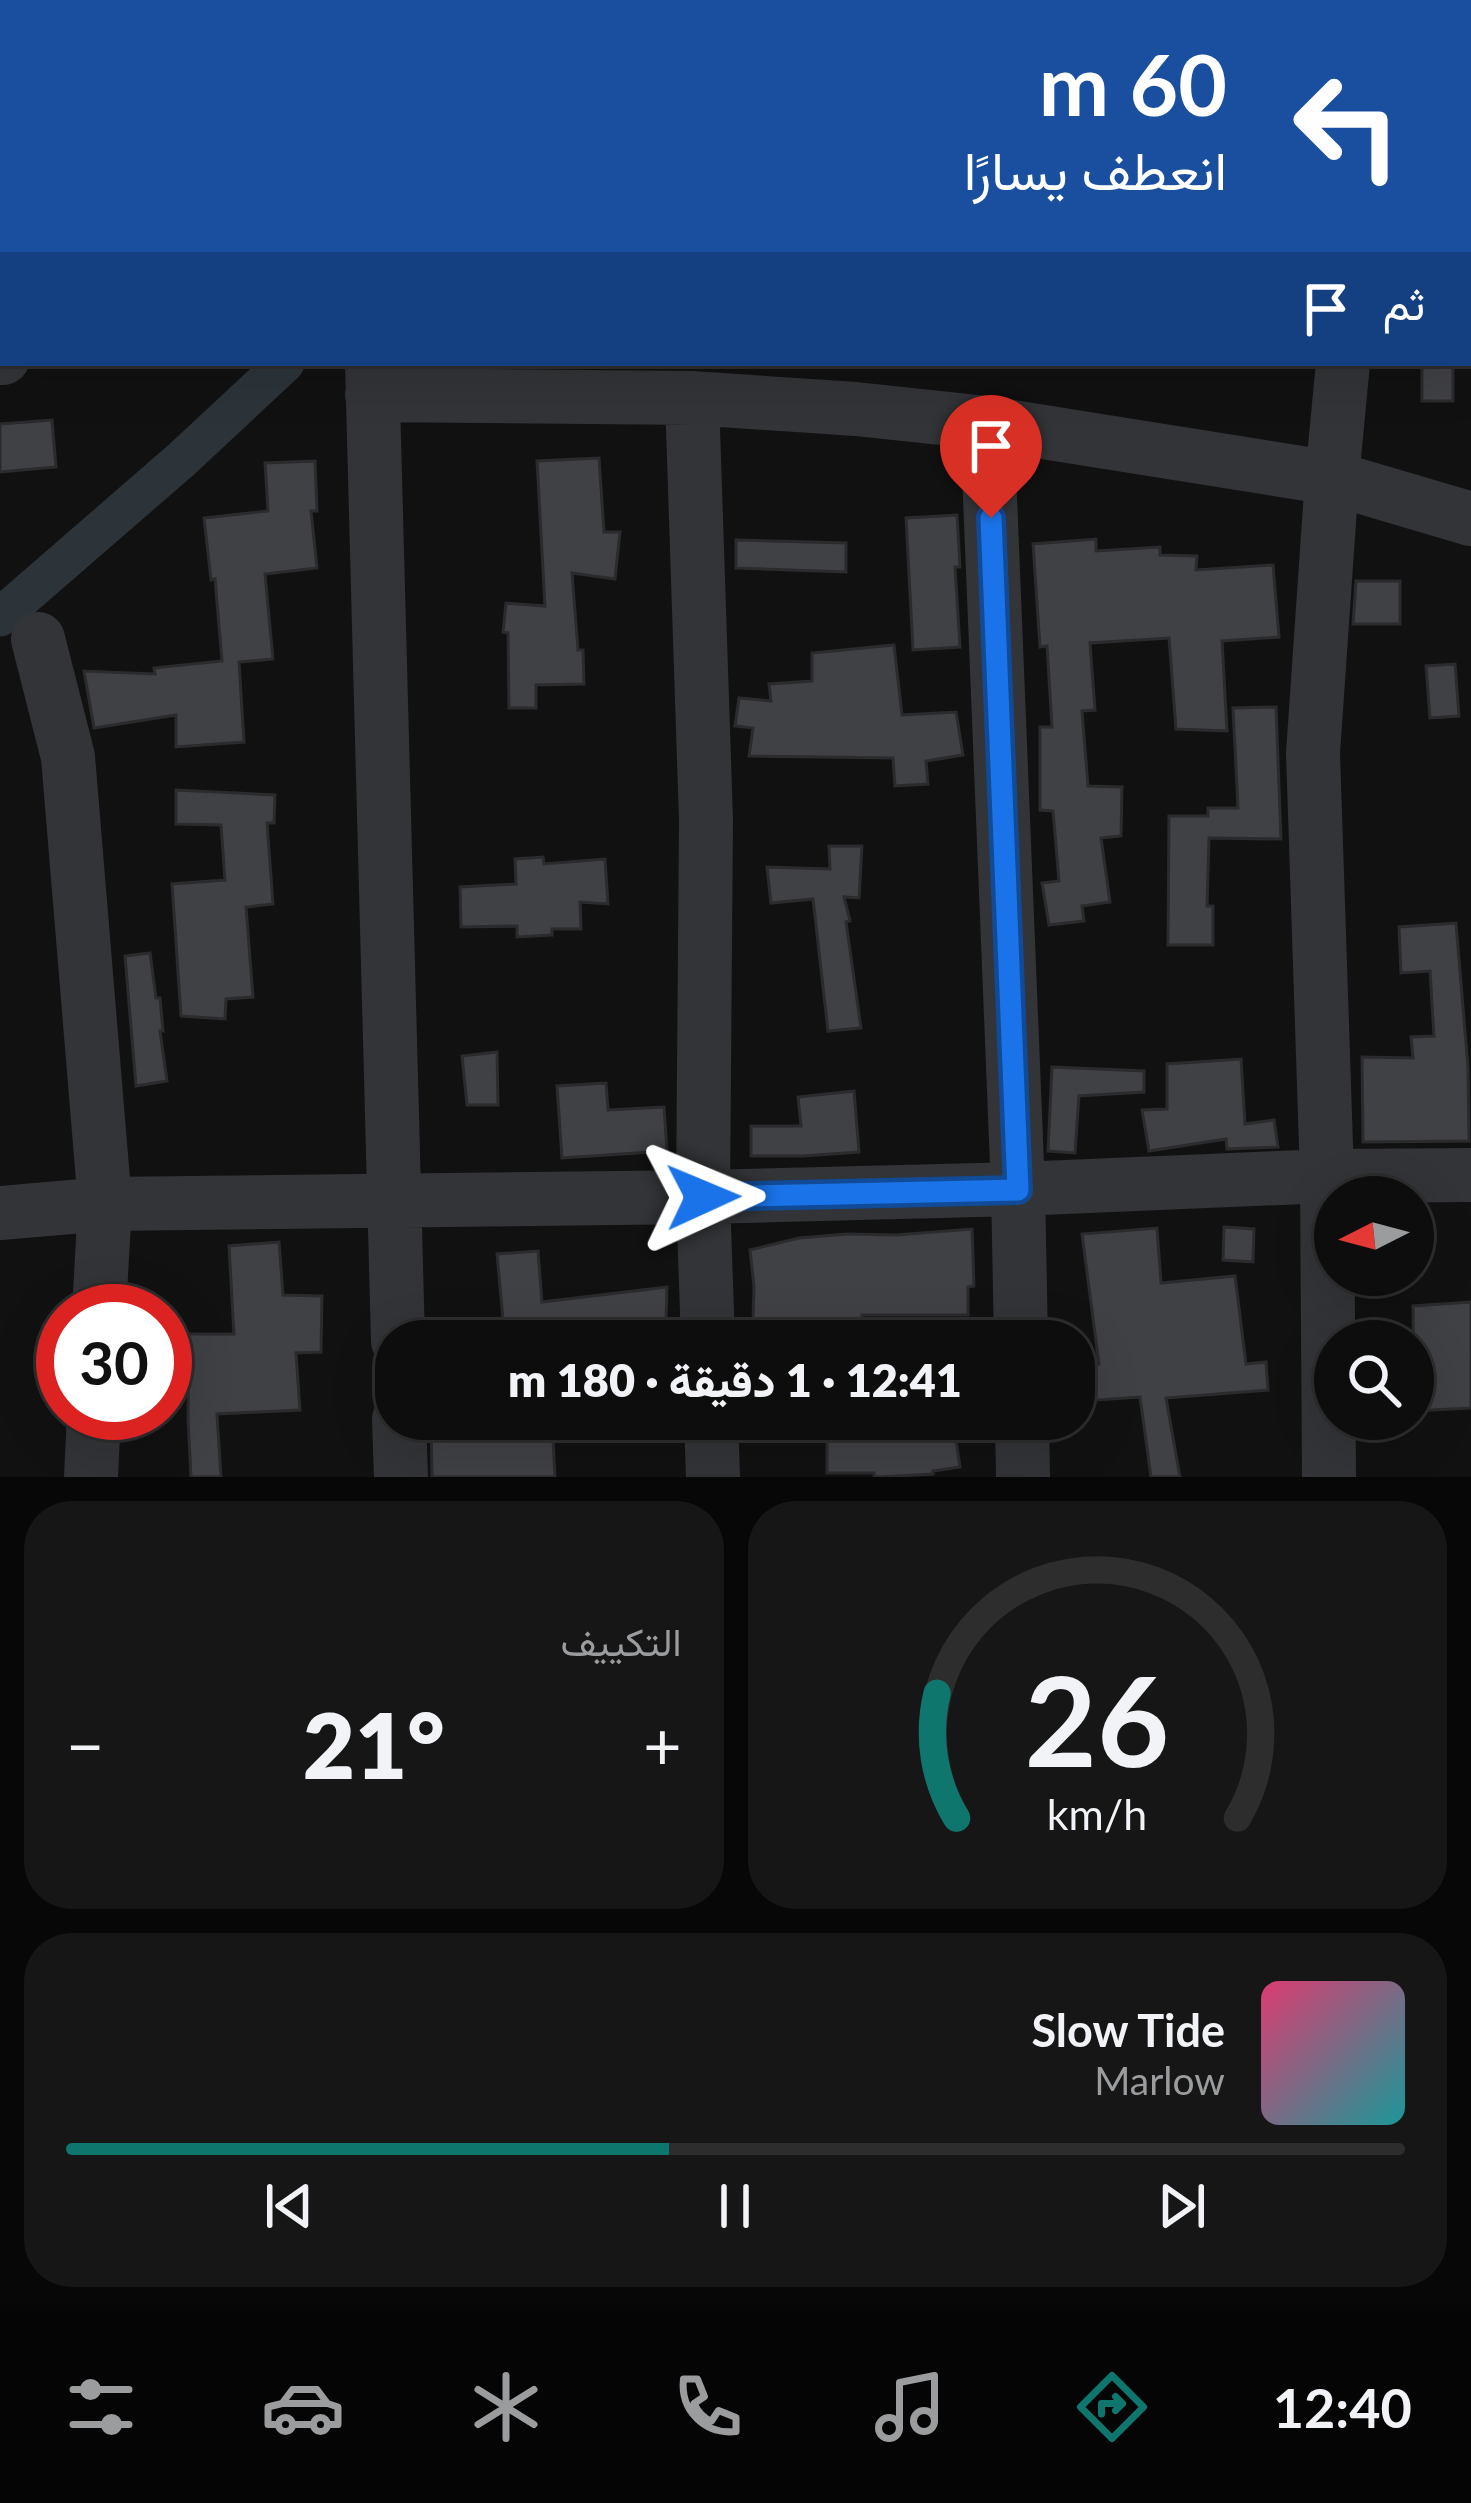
<!DOCTYPE html>
<html lang="ar">
<head>
<meta charset="utf-8">
<style>
	body { margin:0; font-family:Lato,Vazirmatn,sans-serif; background:#161617; color:#f1f3f6; direction:rtl; height:100vh; display:flex; flex-direction:column; font-size:45px; white-space:nowrap }
	* { box-sizing:border-box; margin:0 }
	p { font-size:39px; color:#9a9c9e }
	.icon { flex:none; width:66px; height:66px; fill:none; stroke:currentColor; stroke-width:2; stroke-linecap:round; stroke-linejoin:round }
	.map { position:relative; height:1477px; overflow:hidden; direction:ltr }
	.details { display:flex; flex-direction:column; gap:24px; padding:24px; background:#070708; flex:1 }
	.details>* { flex:none }
	.guide { position:absolute; left:0px; top:0px; width:1473px; height:366px; box-shadow:0 12px 48px #0002,0 0 0 3px #2d2d2e; direction:rtl; background:#1a4fa0; color:#fff; overflow:hidden }
	.needle { width:78px; rotate:264deg }
	.controls { position:absolute; left:1314px; top:1176px; display:grid; gap:24px }
	.controls a { display:grid; place-items:center; width:120px; height:120px; border-radius:50%; background:#0d0d0e; box-shadow:0 12px 48px #0002,0 0 0 3px #2d2d2e; font-size:60px }
	.speed { position:absolute; left:36px; top:1284px; display:flex; gap:24px; font-size:60px; font-weight:700; text-align:center }
	.speed>* { display:grid; place-content:center; width:156px; height:156px; border-radius:50%; background:#0d0d0e; box-shadow:0 12px 48px #0002,0 0 0 3px #2d2d2e; line-height:1 }
	.speed .limit { border:18px solid #d22; background:#fff; color:#111 }
	.pin { position:absolute; display:grid; place-items:center; width:102px; height:102px; color:#fff; margin:-123px -51px; border-radius:50% 50% 50% 0; rotate:-45deg; box-shadow:0 0 12px #0007 }
	.pin .icon { rotate:45deg }
	.me { position:absolute; width:132px; margin:-66px; rotate:89deg; stroke-linejoin:round; filter:drop-shadow(0 0 9px #0008) }
	.turn { display:flex; align-items:center; gap:42px; height:252px; padding:0 48px; font-size:54px }
	.turn .icon { width:156px; height:156px; stroke-width:2.5 }
	.turn b { display:block; font-size:84px; line-height:102px }
	.then { display:flex; align-items:center; height:114px; padding:0 48px; background:#0003; gap:24px; font-size:45px }
	.big { font-size:90px; font-weight:800; line-height:1.1 }
	.details .card { flex:1; display:flex; flex-direction:column; justify-content:center; gap:18px; min-width:0; padding:0 42px; border-radius:48px; background:#161617 }
	.details .dial { align-items:center; gap:0 }
	.dial svg { height:312px; overflow:visible; fill:none; stroke:#2d2d2e; stroke-width:7; stroke-linecap:round; text-anchor:middle }
	.dial text { fill:#f1f3f6; stroke:none }
	.song { display:flex; align-items:center; gap:36px }
	.cover { width:144px; height:144px; border-radius:18px; background:linear-gradient(135deg,hsl(340 70% 55%),hsl(180 70% 35%)) }
	.played { height:12px; border-radius:6px; background:linear-gradient(90deg,#0f766e 45%,#2d2d2e 45%) }
	.keys { display:flex; justify-content:space-around; direction:ltr }
	.heat { display:flex; justify-content:space-between; align-items:center; font-size:66px; direction:ltr }
	.details .tiles { flex:1; display:grid; gap:24px; grid-template-columns:1fr 1fr }
	.card:last-child { grid-column:span 2 }
	.trip { position:absolute; left:375px; top:1320px; width:720px; height:120px; border-radius:48px; background:#0d0d0e; box-shadow:0 12px 48px #0002,0 0 0 3px #2d2d2e; font-weight:800; line-height:120px; text-align:center; direction:rtl }
	.menu { display:flex; height:192px; justify-content:space-around; align-items:center; background:#050506; color:#9a9c9e }
	.menu .icon { width:84px; height:84px }
	.menu .selected { color:#0f766e }
	.menu b { font-size:54px; color:#f1f3f6 }
	.map>svg:first-child { display:block }
</style>
</head>
<body>
<div class="map">
<svg width="1471" height="1477" viewBox="0 0 1471 1477">
	<rect width="100%" height="100%" fill="#111112"/>
	<g fill="none" stroke-linecap="round" stroke-linejoin="round">
		<path stroke="#2c343a" stroke-width="39" d="M 652,3 L 655,0
			M 0,617 L 181,460 L 285,363"/>
	</g>
	<path fill="#404145" stroke="#2b2b2e" stroke-width="3" d="M 1422,363 L 1453,363 L 1453,401 L 1422,401 Z
		M 52,420 L 56,467 L 0,472 L 0,424 Z
		M 599,458 L 604,532 L 620,532 L 615,579 L 572,573 L 578,650 L 583,650 L 584,684 L 536,685 L 536,708 L 509,708 L 508,633 L 503,632 L 506,603 L 545,606 L 537,461 Z
		M 315,461 L 317,511 L 311,511 L 317,568 L 265,574 L 273,659 L 239,662 L 244,742 L 176,747 L 176,715 L 94,728 L 84,671 L 155,674 L 154,668 L 222,661 L 215,579 L 211,580 L 204,518 L 268,511 L 265,463 Z
		M 957,515 L 960,567 L 955,567 L 960,647 L 913,650 L 906,518 Z
		M 1096,539 L 1096,551 L 1160,547 L 1160,555 L 1197,556 L 1196,570 L 1273,565 L 1279,637 L 1222,641 L 1227,731 L 1176,729 L 1169,638 L 1090,643 L 1095,710 L 1082,711 L 1088,786 L 1122,787 L 1121,836 L 1101,838 L 1110,902 L 1082,906 L 1084,921 L 1049,925 L 1042,883 L 1059,881 L 1053,811 L 1040,810 L 1040,727 L 1052,727 L 1047,646 L 1040,647 L 1033,544 Z
		M 736,540 L 846,543 L 846,572 L 736,568 Z
		M 1356,581 L 1400,581 L 1400,624 L 1353,624 Z
		M 894,645 L 902,715 L 956,712 L 963,755 L 926,761 L 928,784 L 895,786 L 893,758 L 749,756 L 753,728 L 735,726 L 739,698 L 771,701 L 769,684 L 812,681 L 812,653 Z
		M 1455,664 L 1459,716 L 1430,718 L 1426,666 Z
		M 1276,707 L 1281,839 L 1209,838 L 1207,906 L 1213,906 L 1213,945 L 1168,945 L 1169,816 L 1208,816 L 1208,808 L 1238,808 L 1233,708 Z
		M 176,790 L 275,795 L 274,823 L 267,823 L 273,904 L 246,907 L 253,997 L 226,999 L 225,1019 L 181,1016 L 172,884 L 225,880 L 221,825 L 176,824 Z
		M 829,846 L 862,846 L 859,898 L 844,897 L 850,921 L 846,922 L 861,1028 L 828,1031 L 813,899 L 771,903 L 767,867 L 830,869 Z
		M 543,857 L 544,864 L 605,859 L 608,904 L 580,902 L 581,929 L 552,929 L 552,935 L 517,937 L 517,926 L 461,927 L 460,887 L 516,884 L 515,859 Z
		M 1456,923 L 1468,1068 L 1469,1141 L 1363,1142 L 1362,1057 L 1413,1058 L 1411,1037 L 1434,1036 L 1430,971 L 1401,973 L 1399,927 Z
		M 150,953 L 156,998 L 160,998 L 163,1031 L 160,1031 L 167,1081 L 136,1086 L 125,956 Z
		M 497,1052 L 498,1105 L 467,1105 L 462,1056 Z
		M 1241,1059 L 1245,1124 L 1274,1120 L 1278,1147 L 1227,1149 L 1226,1139 L 1149,1151 L 1142,1110 L 1167,1109 L 1167,1064 Z
		M 1052,1067 L 1144,1071 L 1144,1092 L 1079,1096 L 1075,1153 L 1048,1151 Z
		M 606,1083 L 608,1110 L 664,1107 L 667,1151 L 562,1158 L 557,1086 Z
		M 854,1091 L 859,1152 L 803,1156 L 751,1156 L 751,1126 L 801,1126 L 798,1097 Z
		M 1224,1227 L 1254,1229 L 1253,1262 L 1223,1260 Z
		M 1157,1228 L 1161,1283 L 1235,1276 L 1246,1364 L 1266,1362 L 1268,1390 L 1166,1398 L 1180,1477 L 1151,1477 L 1140,1397 L 1083,1401 L 1080,1365 L 1099,1364 L 1082,1234 Z
		M 972,1229 L 974,1286 L 968,1287 L 968,1315 L 862,1315 L 862,1318 L 803,1322 L 753,1320 L 754,1286 L 750,1250 L 799,1238 L 848,1234 L 896,1235 Z
		M 279,1242 L 283,1295 L 322,1296 L 321,1352 L 296,1353 L 300,1410 L 217,1414 L 221,1477 L 191,1477 L 188,1419 L 189,1334 L 234,1334 L 229,1246 Z
		M 538,1251 L 542,1302 L 667,1287 L 666,1320 L 625,1319 L 628,1341 L 505,1341 L 497,1254 Z
		M 1471,1302 L 1471,1408 L 1414,1411 L 1413,1306 Z
		M 431,1419 L 552,1419 L 555,1477 L 432,1477 Z
		M 827,1419 L 953,1419 L 960,1467 L 933,1471 L 933,1474 L 879,1477 L 874,1477 L 874,1473 L 827,1473 Z"/>
	<g fill="none" stroke-linecap="round" stroke-linejoin="round">
		<path stroke="#323437" stroke-width="54" d="M 7,0 L 7,3
			M 374,3 L 374,0
			M 1378,3 L 1379,0
			M 0,358 L 3,358
			M 372,363 L 398,1341
			M 372,395 L 692,398 L 856,409 L 987,423 L 1332,478 L 1471,519
			M 692,398 L 706,820 L 703,1197 L 708,1341
			M 987,423 L 1018,1189 L 1021,1341
			M 38,639 L 68,757 L 105,1204 L 99,1311
			M 0,1213 L 105,1204 L 703,1197 L 1018,1189 L 1327,1176 L 1471,1175
			M 399,1419 L 401,1477
			M 711,1419 L 713,1477
			M 1022,1419 L 1023,1477
			M 91,1477 L 94,1413
			M 1329,1477 L 1327,1176 L 1313,753 L 1332,478 L 1343,363"/>
	</g>
	<g fill="none" stroke-linecap="round" stroke-linejoin="round">
		<g stroke="#114b97" stroke-width="30">
			<path id="route" d="M 703,1197 L 1018,1190 L 991,518"/>
		</g>
		<use href="#route" stroke="#1a73e8" stroke-width="21"/>
	</g>
</svg>
<div class="controls">
<a><svg class="needle" viewBox="-14 -14 28 28"><path d="M0-13l5 13h-10z" fill="#e53935"/><path d="M0 13l5-13h-10z" fill="#9a9c9e"/></svg></a>
<a><svg class="icon" aria-label="search" viewBox="0 0 24 24"><circle cx="10" cy="10" r="6"/><path d="M15 15l6 6"/></svg></a>
</div>
<div class="speed"><div class="limit">30</div></div>
<div class="pin" style="left:991px;top:518px;background:#d93025"><svg class="icon" aria-label="arrive" viewBox="0 0 24 24"><path d="M6 21V4h12l-3 4 3 4H6"/></svg></div>
<svg class="me" style="left:703px;top:1197px" viewBox="-20 -20 40 40"><path d="M0-17L14 15 0 8-14 15z" fill="#1a73e8" stroke="#fff" stroke-width="4"/></svg>
<div class="trip">12:41 · 1 دقيقة · 180 m</div>
<div class="guide">
<div class="turn"><svg class="icon" aria-label="left" viewBox="0 0 24 24"><path d="M17 20v-9H6M10 6l-5 5 5 5"/></svg><div><b>60 m</b>انعطف يسارًا</div></div>
<div class="then">ثم<svg class="icon" aria-label="arrive" viewBox="0 0 24 24"><path d="M6 21V4h12l-3 4 3 4H6"/></svg></div>
</div>
</div>
<section class="details">
<div class="tiles">
<div class="card dial"><svg viewBox="0 0 100 80">
<path d="M14 69A42 42 0 1 1 86 69"/>
<path d="M14 69A42 42 0 0 1 9 37" stroke="#0f766e"/>
<text x="50" y="56" font-size="32" font-weight="700">26</text>
<text x="50" y="72" font-size="11">km/h</text>
</svg></div>
<div class="card"><p>التكييف</p>
<div class="heat"><a>−</a><b class="big">21°</b><a>+</a></div>
</div>
<div class="card">
<div class="song"><i class="cover"></i><div><b>Slow Tide</b><p>Marlow</p></div></div>
<div class="played"></div>
<div class="keys"><svg class="icon" aria-label="previous" viewBox="0 0 24 24"><path d="M18 5L8 12l10 7zM5 5v14"/></svg><svg class="icon" aria-label="pause" viewBox="0 0 24 24"><path d="M8 5v14M16 5v14"/></svg><svg class="icon" aria-label="next" viewBox="0 0 24 24"><path d="M6 5l10 7-10 7zM19 5v14"/></svg></div>
</div>
</div>
</section>
<nav class="menu">
<b>12:40</b>
<svg class="icon selected" aria-label="directions" viewBox="0 0 24 24"><path d="M12 3l9 9-9 9-9-9zM9 14v-3h6M13 9l2 2-2 2"/></svg>
<svg class="icon" aria-label="music" viewBox="0 0 24 24"><path d="M9 18V5l10-2v13"/><circle cx="6" cy="18" r="3"/><circle cx="16" cy="16" r="3"/></svg>
<svg class="icon" aria-label="phone" viewBox="0 0 24 24"><path d="M5 4h4l2 5-3 2q2 4 5 5l2-3 5 2v4C11 20 4 13 5 4z"/></svg>
<svg class="icon" aria-label="climate" viewBox="0 0 24 24"><path d="M12 3v18M4 7l16 10M4 17L20 7"/></svg>
<svg class="icon" aria-label="car" viewBox="0 0 24 24"><path d="M5 17H2v-5l4-1 3-4h7l3 4 3 1v5h-3M9 17h6M6 11h13"/><circle cx="7" cy="17" r="2"/><circle cx="17" cy="17" r="2"/></svg>
<svg class="icon" aria-label="filters" viewBox="0 0 24 24"><path d="M4 7h16M4 17h16"/><circle cx="9" cy="7" r="2"/><circle cx="15" cy="17" r="2"/></svg>
</nav>
</body>
</html>
